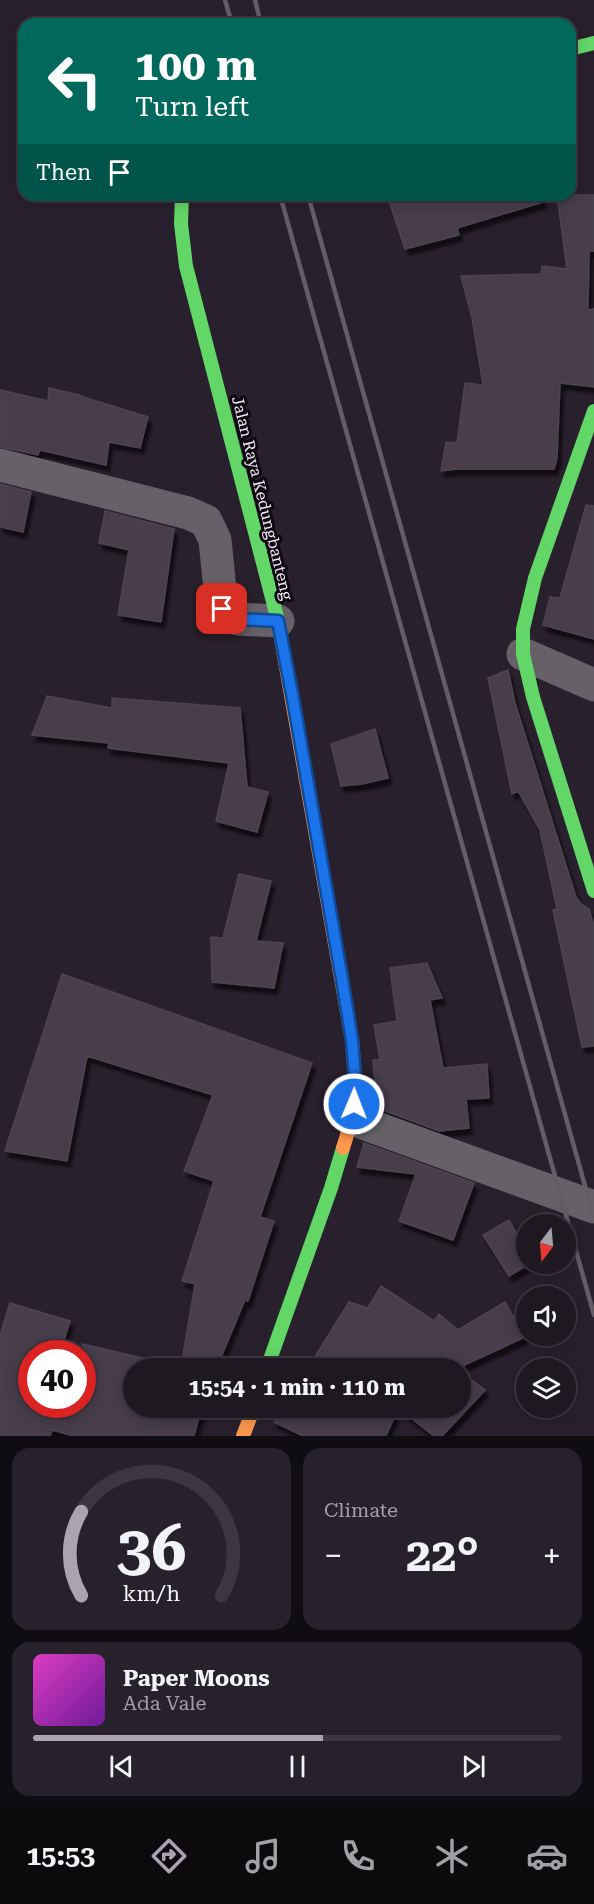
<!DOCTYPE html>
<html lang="en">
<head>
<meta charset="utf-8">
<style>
	body { margin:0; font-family:"Roboto Serif",serif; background:#26212a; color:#f1f3f6; height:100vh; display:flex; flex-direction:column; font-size:22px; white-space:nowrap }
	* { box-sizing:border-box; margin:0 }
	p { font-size:20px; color:#a1a0a5 }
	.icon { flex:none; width:33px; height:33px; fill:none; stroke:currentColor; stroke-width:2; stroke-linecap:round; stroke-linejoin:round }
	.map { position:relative; height:1436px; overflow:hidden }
	.sheet { display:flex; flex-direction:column; gap:12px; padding:12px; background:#100d12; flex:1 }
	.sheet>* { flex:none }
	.top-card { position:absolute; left:18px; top:18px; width:558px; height:183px; border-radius:18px; box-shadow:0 3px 15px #0003,0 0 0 2px #3c373f; background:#00695c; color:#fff; overflow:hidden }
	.needle { width:39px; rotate:196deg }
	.controls { position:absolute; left:516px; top:1214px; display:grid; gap:12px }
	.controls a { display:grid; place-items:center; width:60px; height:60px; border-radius:50%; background:#1e1821; box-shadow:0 3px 15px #0003,0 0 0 2px #3c373f; font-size:30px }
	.speed { position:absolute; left:18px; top:1340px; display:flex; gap:12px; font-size:30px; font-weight:700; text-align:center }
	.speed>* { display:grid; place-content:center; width:78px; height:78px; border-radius:50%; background:#1e1821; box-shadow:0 3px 15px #0003,0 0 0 2px #3c373f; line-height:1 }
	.speed .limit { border:9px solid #d22; background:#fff; color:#111 }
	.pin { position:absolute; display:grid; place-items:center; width:51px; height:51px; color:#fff; margin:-26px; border-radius:12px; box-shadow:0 3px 9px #0006 }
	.me { position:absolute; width:66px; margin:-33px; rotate:1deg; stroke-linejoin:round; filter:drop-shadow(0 0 4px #0008) }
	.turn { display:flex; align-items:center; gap:21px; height:126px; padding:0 18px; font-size:27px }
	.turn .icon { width:78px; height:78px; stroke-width:2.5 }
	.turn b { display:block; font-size:42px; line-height:51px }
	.then { display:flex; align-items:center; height:57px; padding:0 18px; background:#0003; gap:12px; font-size:22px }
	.big { font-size:45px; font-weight:700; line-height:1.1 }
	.sheet .tile { flex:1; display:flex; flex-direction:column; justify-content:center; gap:9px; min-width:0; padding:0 21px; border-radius:18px; background:#26212a }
	.sheet .dial { align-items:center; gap:0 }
	.dial svg { height:156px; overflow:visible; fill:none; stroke:#3c373f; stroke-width:7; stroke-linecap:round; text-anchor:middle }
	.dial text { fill:#f1f3f6; stroke:none }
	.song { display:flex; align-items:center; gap:18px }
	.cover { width:72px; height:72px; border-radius:9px; background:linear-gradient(135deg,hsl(310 70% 55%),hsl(280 70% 35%)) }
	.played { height:6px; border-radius:3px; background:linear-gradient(90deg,#aca3b1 55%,#3c373f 55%) }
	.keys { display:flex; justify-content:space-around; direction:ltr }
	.heat { display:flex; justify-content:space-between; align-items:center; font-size:33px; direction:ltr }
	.sheet .tiles { flex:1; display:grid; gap:12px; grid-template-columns:1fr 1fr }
	.tile:last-child { grid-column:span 2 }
	.trip { position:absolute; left:123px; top:1358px; width:348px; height:60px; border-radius:30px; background:#1e1821; box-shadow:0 3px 15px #0003,0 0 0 2px #3c373f; font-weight:700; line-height:60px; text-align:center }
	.tabs { display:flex; height:96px; justify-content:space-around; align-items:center; background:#0c0a0d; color:#a1a0a5 }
	.tabs .icon { width:42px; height:42px }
	.tabs .selected { color:#aca3b1 }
	.tabs b { font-size:27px; color:#f1f3f6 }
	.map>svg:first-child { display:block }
</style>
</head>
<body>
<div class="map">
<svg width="594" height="1436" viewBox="0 0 594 1436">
	<defs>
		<filter id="shadow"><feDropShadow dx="3.5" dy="6" stdDeviation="1.5" flood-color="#0009"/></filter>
	</defs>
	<rect width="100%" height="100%" fill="#28202c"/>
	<path fill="#473e4c" stroke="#4c454f" stroke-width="1.5" filter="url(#shadow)" d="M 387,195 L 542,195 L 543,202 L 457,228 L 459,235 L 405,249 Z
		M 557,195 L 594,195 L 594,251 L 589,251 L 588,310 L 594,309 L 594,387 L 560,383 L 557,459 L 554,469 L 457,469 L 441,471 L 446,442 L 457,443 L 465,383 L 483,385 L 472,318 L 461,276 L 541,274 L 542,266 L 567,269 Z
		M 49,388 L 80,395 L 80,396 L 148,417 L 140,448 L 109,442 L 106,465 L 40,450 L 38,455 L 0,447 L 0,390 L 48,401 Z
		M 0,484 L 31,492 L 23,532 L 0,527 Z
		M 586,505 L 594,506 L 594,639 L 543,625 L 550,597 L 560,598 Z
		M 105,511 L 174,529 L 161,622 L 118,615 L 129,550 L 99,543 Z
		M 508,670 L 515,703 L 576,897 L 581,904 L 589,909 L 594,926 L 594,1046 L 582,1047 L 553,910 L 557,909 L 540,830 L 518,791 L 512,794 L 488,678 Z
		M 47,696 L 112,708 L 112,698 L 240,708 L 247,787 L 268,792 L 257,832 L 216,821 L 229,763 L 108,748 L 109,743 L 32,735 Z
		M 375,729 L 388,778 L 362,784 L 341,786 L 331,744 Z
		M 239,874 L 271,881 L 256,941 L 283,943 L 274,988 L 212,982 L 211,937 L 223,938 Z
		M 427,963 L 442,998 L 430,1000 L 443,1068 L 487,1064 L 489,1098 L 466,1099 L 469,1128 L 439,1131 L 377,1108 L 373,1060 L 380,1060 L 374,1025 L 397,1021 L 390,968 Z
		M 62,974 L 312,1063 L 260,1217 L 274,1221 L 248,1301 L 245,1300 L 217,1367 L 211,1364 L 210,1368 L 134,1368 L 134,1407 L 203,1407 L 201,1417 L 199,1417 L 194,1436 L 74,1436 L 52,1430 L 50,1436 L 0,1436 L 0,1335 L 10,1303 L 70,1321 L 60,1353 L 32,1353 L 32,1404 L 82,1404 L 82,1344 L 181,1367 L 195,1284 L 182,1281 L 214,1181 L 184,1171 L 213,1095 L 87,1056 L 67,1161 L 5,1151 Z
		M 364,1143 L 474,1183 L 453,1240 L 399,1221 L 416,1174 L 357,1167 Z
		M 509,1220 L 526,1250 L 526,1263 L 531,1263 L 509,1276 L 483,1235 Z
		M 381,1286 L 434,1321 L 439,1314 L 458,1330 L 505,1302 L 525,1337 L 458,1368 L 308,1368 L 349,1302 L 368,1308 Z
		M 460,1371 L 485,1390 L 442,1436 L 434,1436 L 398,1408 L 386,1436 L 303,1436 L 274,1422 L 284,1407 L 460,1407 Z"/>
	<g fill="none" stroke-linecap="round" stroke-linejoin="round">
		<path stroke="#656167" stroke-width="33" d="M 0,465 L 188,513 L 206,521 L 215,540 L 222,609 L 237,619 L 278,621
			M 523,654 L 594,685
			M 352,1119 L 594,1207"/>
		<path stroke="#63d668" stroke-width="14" d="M 570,49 L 594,43
			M 182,195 L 181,224 L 186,266 L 278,621 L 282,644
			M 594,411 L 535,578 L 523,629 L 523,654 L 533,697 L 594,891
			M 267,1368 L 331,1188 L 343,1148"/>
		<path stroke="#ff974d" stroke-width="14" d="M 282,644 L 352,1040 L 356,1090 L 352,1119 L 343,1148
			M 243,1436 L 254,1407"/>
		<path stroke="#645d66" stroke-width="4.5" d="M 225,0 L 232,24
			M 255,0 L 261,24
			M 280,195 L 594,1315
			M 308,195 L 594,1218"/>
	</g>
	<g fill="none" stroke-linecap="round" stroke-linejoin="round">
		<g stroke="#114b97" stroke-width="15">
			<path id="route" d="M 222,609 L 237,619 L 278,621 L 293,699 L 342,979 L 352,1040 L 356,1090 L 354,1104"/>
		</g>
		<use href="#route" stroke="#1a73e8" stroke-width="10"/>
	</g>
	<g text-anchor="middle" stroke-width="6" stroke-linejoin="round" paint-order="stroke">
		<g font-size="16" fill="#f3e9f8" stroke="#0f0912">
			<text transform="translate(263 498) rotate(76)" y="6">Jalan Raya Kedungbanteng</text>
		</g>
	</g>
</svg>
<div class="controls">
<a><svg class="needle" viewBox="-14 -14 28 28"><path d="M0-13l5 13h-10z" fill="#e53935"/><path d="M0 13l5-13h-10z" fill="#a1a0a5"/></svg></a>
<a><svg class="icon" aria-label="sound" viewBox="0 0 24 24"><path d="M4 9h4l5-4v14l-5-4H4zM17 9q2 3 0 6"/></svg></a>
<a><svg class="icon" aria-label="layers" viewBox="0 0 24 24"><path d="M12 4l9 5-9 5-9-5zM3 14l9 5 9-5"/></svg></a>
</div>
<div class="speed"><div class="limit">40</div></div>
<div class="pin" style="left:222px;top:609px;background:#d93025"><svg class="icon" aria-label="arrive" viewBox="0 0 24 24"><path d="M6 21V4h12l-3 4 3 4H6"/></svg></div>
<svg class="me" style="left:354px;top:1104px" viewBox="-20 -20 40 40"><circle r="17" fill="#1a73e8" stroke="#fff" stroke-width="3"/><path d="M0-11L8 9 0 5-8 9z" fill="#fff"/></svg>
<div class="trip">15:54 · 1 min · 110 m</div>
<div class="top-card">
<div class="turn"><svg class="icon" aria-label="left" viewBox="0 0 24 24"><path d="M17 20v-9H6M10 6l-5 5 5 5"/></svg><div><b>100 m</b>Turn left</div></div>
<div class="then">Then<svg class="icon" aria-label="arrive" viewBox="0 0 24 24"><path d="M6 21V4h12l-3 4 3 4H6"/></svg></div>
</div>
</div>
<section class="sheet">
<div class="tiles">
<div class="tile dial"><svg viewBox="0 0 100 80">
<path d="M14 69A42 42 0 1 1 86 69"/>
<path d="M14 69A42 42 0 0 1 14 26" stroke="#aca3b1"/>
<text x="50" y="56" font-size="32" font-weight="700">36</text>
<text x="50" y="72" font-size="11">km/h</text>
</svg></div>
<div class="tile"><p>Climate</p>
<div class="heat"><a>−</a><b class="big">22°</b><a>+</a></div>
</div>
<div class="tile">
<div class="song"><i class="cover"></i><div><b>Paper Moons</b><p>Ada Vale</p></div></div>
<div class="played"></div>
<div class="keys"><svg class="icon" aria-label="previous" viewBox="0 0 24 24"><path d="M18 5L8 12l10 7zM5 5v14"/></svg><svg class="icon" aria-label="pause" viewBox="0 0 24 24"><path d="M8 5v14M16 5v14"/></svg><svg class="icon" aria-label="next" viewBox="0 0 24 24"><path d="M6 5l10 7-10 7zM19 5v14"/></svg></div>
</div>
</div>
</section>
<nav class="tabs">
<b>15:53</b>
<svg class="icon selected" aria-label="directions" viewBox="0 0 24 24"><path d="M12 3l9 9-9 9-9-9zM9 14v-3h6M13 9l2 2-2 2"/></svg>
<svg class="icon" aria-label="music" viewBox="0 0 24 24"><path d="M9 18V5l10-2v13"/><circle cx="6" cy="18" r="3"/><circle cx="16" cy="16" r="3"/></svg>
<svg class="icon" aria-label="phone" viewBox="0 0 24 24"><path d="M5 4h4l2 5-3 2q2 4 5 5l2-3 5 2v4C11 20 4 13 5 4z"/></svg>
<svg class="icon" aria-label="climate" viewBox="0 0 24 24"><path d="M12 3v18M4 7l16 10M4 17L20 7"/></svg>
<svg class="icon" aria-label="car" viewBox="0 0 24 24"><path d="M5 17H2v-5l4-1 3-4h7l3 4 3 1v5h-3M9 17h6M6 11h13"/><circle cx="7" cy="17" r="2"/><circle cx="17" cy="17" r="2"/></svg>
</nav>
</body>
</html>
